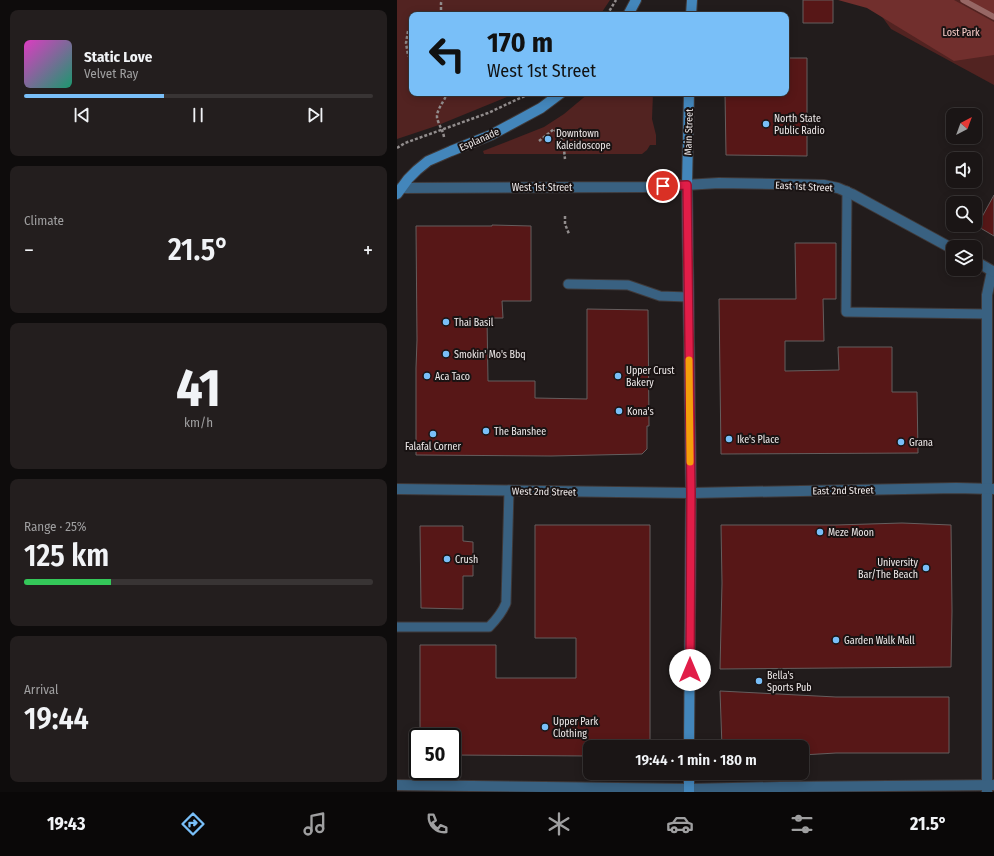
<!DOCTYPE html>
<html lang="en">
<head>
<meta charset="utf-8">
<style>
	body { margin:0; font-family:"Fira Sans Condensed",sans-serif; background:#231e1e; color:#f1f3f6; height:100vh; display:flex; flex-direction:column; font-size:15px; white-space:nowrap }
	* { box-sizing:border-box; margin:0 }
	p { font-size:13px; color:#9f9fa0 }
	.icon { flex:none; width:22px; height:22px; fill:none; stroke:currentColor; stroke-width:2; stroke-linecap:round; stroke-linejoin:round }
	.map { position:relative; flex:1; overflow:hidden }
	.panel { display:flex; flex-direction:column; gap:10px; padding:10px; background:#0e0c0c; width:397px }
	.panel>* { flex:none }
	.hud { position:absolute; left:12px; top:12px; width:380px; height:84px; border-radius:8px; box-shadow:0 2px 10px #0003,0 0 0 1px #383434; background:#79bff8; color:#111; overflow:hidden }
	.needle { width:26px; rotate:41deg }
	.buttons { position:absolute; left:549px; top:108px; display:grid; gap:8px }
	.buttons a { display:grid; place-items:center; width:36px; height:36px; border-radius:8px; background:#1a1515; box-shadow:0 2px 10px #0003,0 0 0 1px #383434; font-size:20px }
	.speed { position:absolute; left:12px; top:728px; display:flex; gap:8px; font-size:20px; font-weight:700; text-align:center }
	.speed>* { display:grid; place-content:center; width:52px; height:52px; border-radius:50%; background:#1a1515; box-shadow:0 2px 10px #0003,0 0 0 1px #383434; line-height:1 }
	.speed .limit { border:2px solid #111; border-radius:6px; background:#fff; color:#111 }
	.pin { position:absolute; display:grid; place-items:center; width:34px; height:34px; color:#fff; margin:-17px; border:2px solid #fff; border-radius:50%; box-shadow:0 1px 4px #0007 }
	.me { position:absolute; width:44px; margin:-22px; rotate:0deg; stroke-linejoin:round; filter:drop-shadow(0 0 3px #0008) }
	.turn { display:flex; align-items:center; gap:14px; height:84px; padding:0 12px; font-size:18px }
	.turn .icon { width:52px; height:52px; stroke-width:2.5 }
	.turn b { display:block; font-size:28px; line-height:34px }
	.big { font-size:30px; font-weight:600; line-height:1.1 }
	.panel .card { flex:1; display:flex; flex-direction:column; justify-content:center; gap:6px; min-width:0; padding:0 14px; border-radius:8px; background:#231e1e }
	.panel .dial { align-items:center; gap:0 }
	.dial b { font-size:52px; line-height:1 }
	.song { display:flex; align-items:center; gap:12px }
	.cover { width:48px; height:48px; border-radius:6px; background:linear-gradient(135deg,hsl(310 70% 55%),hsl(160 70% 35%)) }
	.played { height:4px; border-radius:2px; background:linear-gradient(90deg,#79bff8 40%,#383434 40%) }
	.keys { display:flex; justify-content:space-around; direction:ltr }
	.heat { display:flex; justify-content:space-between; align-items:center; font-size:22px; direction:ltr }
	.charge { height:6px; border-radius:3px; background:linear-gradient(90deg,#34c759 25%,#383434 0) }
	.trip { position:absolute; left:186px; top:740px; width:226px; height:40px; border-radius:8px; background:#1a1515; box-shadow:0 2px 10px #0003,0 0 0 1px #383434; font-weight:600; line-height:40px; text-align:center }
	.tabs { display:flex; height:64px; justify-content:space-around; align-items:center; background:#0a0808; color:#9f9fa0 }
	.tabs .icon { width:28px; height:28px }
	.tabs .selected { color:#79bff8 }
	.tabs b { font-size:18px; color:#f1f3f6 }
	main { display:flex; flex:1; min-height:0 }
	.map>svg:first-child { display:block }
</style>
</head>
<body>
<main>
<section class="panel">
<div class="card">
<div class="song"><i class="cover"></i><div><b>Static Love</b><p>Velvet Ray</p></div></div>
<div class="played"></div>
<div class="keys"><svg class="icon" aria-label="previous" viewBox="0 0 24 24"><path d="M18 5L8 12l10 7zM5 5v14"/></svg><svg class="icon" aria-label="pause" viewBox="0 0 24 24"><path d="M8 5v14M16 5v14"/></svg><svg class="icon" aria-label="next" viewBox="0 0 24 24"><path d="M6 5l10 7-10 7zM19 5v14"/></svg></div>
</div>
<div class="card"><p>Climate</p>
<div class="heat"><a>−</a><b class="big">21.5°</b><a>+</a></div>
</div>
<div class="card dial"><b>41</b><p>km/h</p></div>
<div class="card"><p>Range · 25%</p><b class="big">125 km</b><div class="charge"></div></div>
<div class="card"><p>Arrival</p><b class="big">19:44</b></div>
</section>
<div class="map">
<svg width="597" height="792" viewBox="0 0 597 792">
	<rect width="100%" height="100%" fill="#221c1c"/>
	<path fill="#522321" d="M 0,0 L 213,0 L 203,15 L 15,15 L 15,93 L 120,93 L 39,126 L 0,139 Z
		M 473,0 L 597,0 L 597,85 L 494,29 Z
		M 192,93 L 256,93 L 255,119 L 259,135 L 259,145 L 253,145 L 250,150 L 245,154 L 87,154 L 86,151 L 147,127 L 167,114 Z"/>
	<path fill="#712f2d" d="M 441,0 L 557,0 L 597,22 L 597,55 L 557,61 L 470,8 Z
		M 571,0 L 597,0 L 597,14 Z"/>
	<g fill="none" stroke-linecap="round" stroke-linejoin="round">
		<path stroke="#976765" stroke-width="5.5" d="M 566,0 L 597,17"/>
	</g>
	<path fill="#571717" stroke="#655e5e" d="M 406,0 L 436,0 L 436,23 L 406,23 Z
		M 389,58 L 410,58 L 410,156 L 329,155 L 328,93 L 389,93 Z
		M 597,195 L 597,236 L 580,226 Z
		M 95,225 L 134,226 L 134,301 L 105,301 L 106,318 L 90,318 L 91,381 L 138,381 L 138,398 L 190,399 L 190,309 L 251,310 L 252,426 L 250,426 L 250,449 L 245,454 L 154,456 L 19,455 L 19,368 L 20,340 L 19,226 L 95,226 Z
		M 398,243 L 439,243 L 439,299 L 426,299 L 427,341 L 388,341 L 388,371 L 442,370 L 441,347 L 495,347 L 495,392 L 520,392 L 521,453 L 324,454 L 322,299 L 399,299 Z
		M 505,523 L 554,525 L 555,611 L 554,667 L 323,669 L 325,583 L 324,525 L 439,525 Z
		M 138,525 L 253,525 L 253,747 L 193,747 L 193,756 L 55,755 L 55,737 L 23,737 L 23,645 L 99,645 L 99,678 L 179,678 L 179,638 L 138,638 Z
		M 23,526 L 66,526 L 66,541 L 76,542 L 76,576 L 66,576 L 66,609 L 24,608 Z
		M 323,691 L 439,697 L 552,697 L 552,753 L 439,753 L 405,755 L 405,747 L 325,747 Z"/>
	<g fill="none" stroke-linecap="round" stroke-linejoin="round">
		<g stroke="#3f3939" stroke-width="11">
			<path id="service" d="M 450,191 L 449,312 L 590,314
				M 171,284 L 231,285 L 263,296 L 291,297
				M 0,627 L 92,627 C 99,620 105,613 109,603 L 112,490"/>
		</g>
		<g stroke="#3f3939" stroke-width="12">
			<path id="minor" d="M 590,792 L 590,295 L 595,271"/>
		</g>
		<g stroke="#3f3939" stroke-width="12">
			<path id="tertiary" d="M 4,188 L 254,187 L 322,183 L 427,185 L 441,188 L 455,194 L 556,249
				M 578,261 L 597,272
				M 0,489 L 294,493 L 559,488 L 597,489
				M 0,785 L 292,789 L 383,787 L 597,785"/>
		</g>
		<g stroke="#3f3939" stroke-width="12">
			<path id="secondary" d="M 231,15 L 239,0
				M 294,15 L 295,0
				M 0,194 L 11,179 L 20,170 L 31,161 L 54,151 L 94,135 L 144,108 L 164,93
				M 292,747 L 294,493 L 290,185 L 292,93
				M 292,792 L 292,773"/>
		</g>
		<path stroke="#928d8d" stroke-width="2.5" stroke-dasharray="3 2" stroke-linecap="butt" d="M 44,15 L 44,3 L 45,0
			M 210,15 L 219,0
			M 11,31 L 9,43 L 11,55 L 15,60
			M 47,137 C 46,131 43,127 41,121 C 37,113 46,103 49,96 L 49,93
			M 142,141 L 157,129 L 166,140 L 168,159
			M 0,148 L 8,143 L 91,113 L 134,93
			M 168,216 L 168,224 L 172,234"/>
		<use href="#service" stroke="#396181" stroke-width="9"/>
		<use href="#minor" stroke="#396181" stroke-width="10"/>
		<use href="#tertiary" stroke="#396181" stroke-width="10"/>
		<use href="#secondary" stroke="#4386bb" stroke-width="10"/>
	</g>
	<g fill="none" stroke-linecap="round" stroke-linejoin="round">
		<g stroke="#92132f" stroke-width="10">
			<path id="route" d="M 266,186 L 290,185 L 294,493 L 293,670"/>
		</g>
		<use href="#route" stroke="#e11d48" stroke-width="7"/>
		<path stroke="#f59e0b" stroke-width="7" d="M 292,360 L 293,462"/>
	</g>
	<g fill="#79bff8" stroke="#191313" stroke-width="1.5">
		<circle cx="369" cy="124" r="4"/>
		<circle cx="151" cy="139" r="4"/>
		<circle cx="49" cy="322" r="4"/>
		<circle cx="49" cy="354" r="4"/>
		<circle cx="30" cy="376" r="4"/>
		<circle cx="221" cy="376" r="4"/>
		<circle cx="222" cy="411" r="4"/>
		<circle cx="89" cy="431" r="4"/>
		<circle cx="36" cy="434" r="4"/>
		<circle cx="332" cy="439" r="4"/>
		<circle cx="504" cy="442" r="4"/>
		<circle cx="423" cy="532" r="4"/>
		<circle cx="50" cy="559" r="4"/>
		<circle cx="529" cy="568" r="4"/>
		<circle cx="439" cy="640" r="4"/>
		<circle cx="362" cy="681" r="4"/>
		<circle cx="148" cy="727" r="4"/>
	</g>
	<g text-anchor="middle" stroke-width="4" stroke-linejoin="round" paint-order="stroke">
		<g font-size="10" fill="#fcd0cc" stroke="#191313">
			<text x="564" y="36">Lost Park</text>
		</g>
		<g font-size="10" fill="#efeaea" stroke="#191313" text-anchor="start">
			<text x="377" y="122">North State<tspan x="377" dy="12">Public Radio</tspan></text>
			<text x="159" y="137">Downtown<tspan x="159" dy="12">Kaleidoscope</tspan></text>
			<text x="57" y="326">Thai Basil</text>
			<text x="57" y="358">Smokin' Mo's Bbq</text>
			<text x="229" y="374">Upper Crust<tspan x="229" dy="12">Bakery</tspan></text>
			<text x="38" y="380">Aca Taco</text>
			<text x="230" y="415">Kona's</text>
			<text x="97" y="435">The Banshee</text>
			<text x="340" y="443">Ike's Place</text>
			<text x="512" y="446">Grana</text>
			<text x="36" y="450" text-anchor="middle">Falafal Corner</text>
			<text x="431" y="536">Meze Moon</text>
			<text x="58" y="563">Crush</text>
			<text x="521" y="566" text-anchor="end">University<tspan x="521" dy="12">Bar/The Beach</tspan></text>
			<text x="447" y="644">Garden Walk Mall</text>
			<text x="370" y="679">Bella's<tspan x="370" dy="12">Sports Pub</tspan></text>
			<text x="156" y="725">Upper Park<tspan x="156" dy="12">Clothing</tspan></text>
		</g>
		<g font-size="10" fill="#efeaea" stroke="#191313">
			<text transform="translate(291 132) rotate(-88)" y="4">Main Street</text>
			<text transform="translate(82 139) rotate(-24)" y="4">Esplanade</text>
			<text transform="translate(407 186) rotate(3)" y="4">East 1st Street</text>
			<text x="145" y="191">West 1st Street</text>
			<text transform="translate(446 490) rotate(-1)" y="4">East 2nd Street</text>
			<text transform="translate(147 491) rotate(1)" y="4">West 2nd Street</text>
		</g>
	</g>
</svg>
<div class="buttons">
<a><svg class="needle" viewBox="-14 -14 28 28"><path d="M0-13l5 13h-10z" fill="#e53935"/><path d="M0 13l5-13h-10z" fill="#9f9fa0"/></svg></a>
<a><svg class="icon" aria-label="sound" viewBox="0 0 24 24"><path d="M4 9h4l5-4v14l-5-4H4zM17 9q2 3 0 6"/></svg></a>
<a><svg class="icon" aria-label="search" viewBox="0 0 24 24"><circle cx="10" cy="10" r="6"/><path d="M15 15l6 6"/></svg></a>
<a><svg class="icon" aria-label="layers" viewBox="0 0 24 24"><path d="M12 4l9 5-9 5-9-5zM3 14l9 5 9-5"/></svg></a>
</div>
<div class="speed"><div class="limit">50</div></div>
<div class="pin" style="left:266px;top:186px;background:#d93025"><svg class="icon" aria-label="arrive" viewBox="0 0 24 24"><path d="M6 21V4h12l-3 4 3 4H6"/></svg></div>
<svg class="me" style="left:293px;top:670px" viewBox="-20 -20 40 40"><circle r="19" fill="#fff"/><path d="M0-13L10 11 0 6-10 11z" fill="#e11d48"/></svg>
<div class="trip">19:44 · 1 min · 180 m</div>
<div class="hud">
<div class="turn"><svg class="icon" aria-label="left" viewBox="0 0 24 24"><path d="M17 20v-9H6M10 6l-5 5 5 5"/></svg><div><b>170 m</b>West 1st Street</div></div>
</div>
</div>
</main>
<nav class="tabs">
<b>19:43</b>
<svg class="icon selected" aria-label="directions" viewBox="0 0 24 24"><path d="M12 3l9 9-9 9-9-9zM9 14v-3h6M13 9l2 2-2 2"/></svg>
<svg class="icon" aria-label="music" viewBox="0 0 24 24"><path d="M9 18V5l10-2v13"/><circle cx="6" cy="18" r="3"/><circle cx="16" cy="16" r="3"/></svg>
<svg class="icon" aria-label="phone" viewBox="0 0 24 24"><path d="M5 4h4l2 5-3 2q2 4 5 5l2-3 5 2v4C11 20 4 13 5 4z"/></svg>
<svg class="icon" aria-label="climate" viewBox="0 0 24 24"><path d="M12 3v18M4 7l16 10M4 17L20 7"/></svg>
<svg class="icon" aria-label="car" viewBox="0 0 24 24"><path d="M5 17H2v-5l4-1 3-4h7l3 4 3 1v5h-3M9 17h6M6 11h13"/><circle cx="7" cy="17" r="2"/><circle cx="17" cy="17" r="2"/></svg>
<svg class="icon" aria-label="filters" viewBox="0 0 24 24"><path d="M4 7h16M4 17h16"/><circle cx="9" cy="7" r="2"/><circle cx="15" cy="17" r="2"/></svg>
<b>21.5°</b>
</nav>
</body>
</html>
